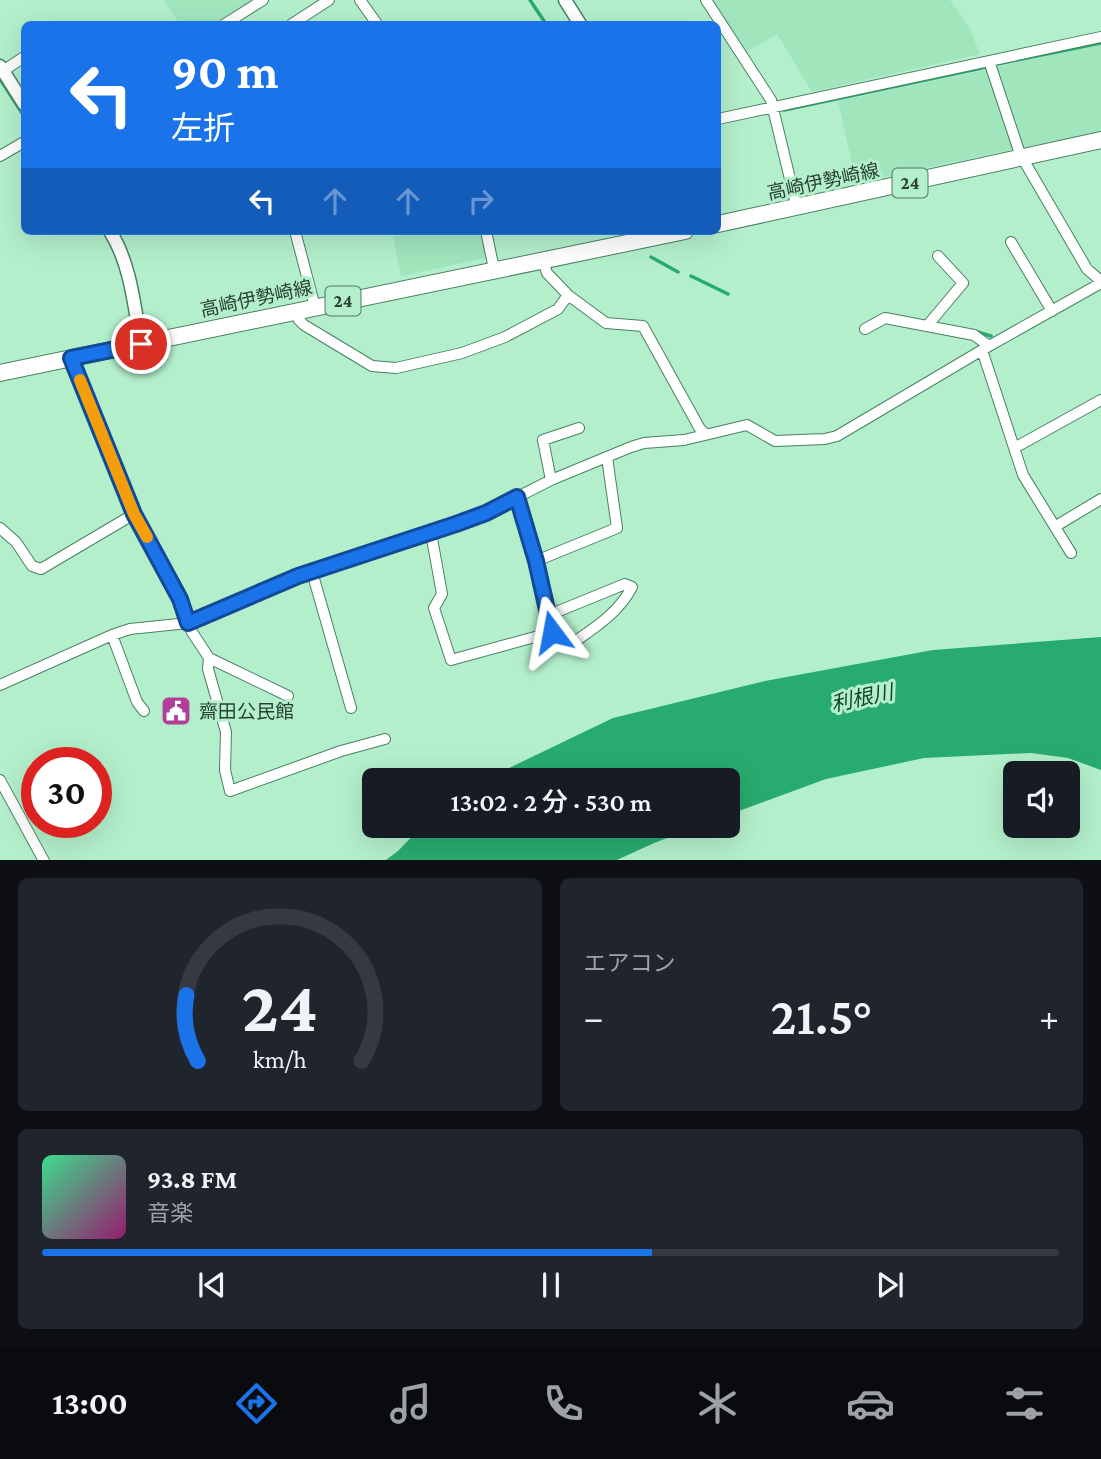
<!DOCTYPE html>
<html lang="ja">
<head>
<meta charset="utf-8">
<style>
	body { margin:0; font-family:"Crimson Pro","Noto Sans JP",serif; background:#20242c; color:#f1f3f6; height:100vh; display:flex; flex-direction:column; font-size:26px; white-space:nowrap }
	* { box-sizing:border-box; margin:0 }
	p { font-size:23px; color:#9ea1a6 }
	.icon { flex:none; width:38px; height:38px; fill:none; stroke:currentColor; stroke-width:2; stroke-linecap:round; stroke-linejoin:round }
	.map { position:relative; height:860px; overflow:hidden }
	.side { display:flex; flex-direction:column; gap:18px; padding:18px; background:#0d0f14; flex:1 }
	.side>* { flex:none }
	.guide { position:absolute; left:21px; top:21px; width:700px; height:214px; border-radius:10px; box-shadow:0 7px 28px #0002; background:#1a73e8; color:#fff; overflow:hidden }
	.tools { position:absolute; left:1003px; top:761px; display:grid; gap:14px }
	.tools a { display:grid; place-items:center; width:77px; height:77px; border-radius:10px; background:#171b24; box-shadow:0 7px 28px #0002; font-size:35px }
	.speed { position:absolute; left:21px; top:747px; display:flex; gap:14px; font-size:35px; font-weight:700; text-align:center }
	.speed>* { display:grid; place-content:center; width:91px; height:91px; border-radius:50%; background:#171b24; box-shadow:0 7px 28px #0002; line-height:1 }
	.speed .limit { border:10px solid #d22; background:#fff; color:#111 }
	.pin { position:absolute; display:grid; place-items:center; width:60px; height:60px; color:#fff; margin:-30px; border:4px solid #fff; border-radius:50%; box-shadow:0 2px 7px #0007 }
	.me { position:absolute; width:77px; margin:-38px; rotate:347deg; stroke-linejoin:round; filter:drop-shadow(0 0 5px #0008) }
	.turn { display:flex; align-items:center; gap:24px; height:147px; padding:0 35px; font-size:32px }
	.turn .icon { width:91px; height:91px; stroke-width:2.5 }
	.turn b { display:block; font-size:49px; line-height:60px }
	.lanes { display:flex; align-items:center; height:66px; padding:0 35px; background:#0003; justify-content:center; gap:35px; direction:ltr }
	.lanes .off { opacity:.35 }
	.big { font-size:52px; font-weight:600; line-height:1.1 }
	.side .widget { flex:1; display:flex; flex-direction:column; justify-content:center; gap:10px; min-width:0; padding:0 24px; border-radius:10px; background:#20242c }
	.side .dial { align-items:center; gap:0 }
	.dial svg { height:182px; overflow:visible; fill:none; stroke:#363941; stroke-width:7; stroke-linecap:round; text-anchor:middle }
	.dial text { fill:#f1f3f6; stroke:none }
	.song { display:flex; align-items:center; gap:21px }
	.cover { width:84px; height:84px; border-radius:10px; background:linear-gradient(135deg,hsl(150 70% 55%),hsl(320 70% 35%)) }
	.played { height:7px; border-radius:4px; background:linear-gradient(90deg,#1a73e8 60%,#363941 60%) }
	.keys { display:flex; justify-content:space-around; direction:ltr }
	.heat { display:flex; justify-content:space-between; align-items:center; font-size:38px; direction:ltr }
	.side .tiles { flex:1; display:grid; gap:18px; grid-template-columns:1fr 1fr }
	.widget:last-child { grid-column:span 2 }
	.trip { position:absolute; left:362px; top:768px; width:378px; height:70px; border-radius:10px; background:#171b24; box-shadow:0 7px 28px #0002; font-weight:600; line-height:70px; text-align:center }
	.tabs { display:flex; height:112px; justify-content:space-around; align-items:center; background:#090b0e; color:#9ea1a6 }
	.tabs .icon { width:49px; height:49px }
	.tabs .on { color:#1a73e8 }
	.tabs b { font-size:32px; color:#f1f3f6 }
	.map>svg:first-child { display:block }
</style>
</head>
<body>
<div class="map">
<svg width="1101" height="861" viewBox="0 0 1101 861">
	<rect width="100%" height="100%" fill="#b3efcb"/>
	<path fill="#a1e5bd" d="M 164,0 L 253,0 L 216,24 L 180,24 Z
		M 712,0 L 950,0 L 969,27 L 980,54 L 812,92 L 777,34 L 747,52 Z
		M 1101,44 L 1101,132 L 1024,149 L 995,67 Z
		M 986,70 L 1013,146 L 1010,150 L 864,181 L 861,167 L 853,169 L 838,101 Z
		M 421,231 L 481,231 L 486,258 L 401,276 L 393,237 Z"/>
	<path fill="#28ab6f" d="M 1101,637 L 1101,770 L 1068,758 L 1031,753 L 924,758 L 826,779 L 728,815 L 728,780 L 484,780 L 613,718 L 765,681 L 933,650 Z
		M 422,826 L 699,826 L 654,843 L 617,860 L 386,860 L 398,851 Z"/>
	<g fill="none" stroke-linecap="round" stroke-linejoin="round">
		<path stroke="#28ab6f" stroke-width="3.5" d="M 530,0 L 546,24
			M 997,64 L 1101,43
			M 0,79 L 24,116
			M 784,110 L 982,68
			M 651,257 L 678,272
			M 691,276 L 728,294
			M 974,331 L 991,336"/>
	</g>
	<path fill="#99bd8d" stroke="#67895b" stroke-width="2" d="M 186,701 L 189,713 L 165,721 L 162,709 Z"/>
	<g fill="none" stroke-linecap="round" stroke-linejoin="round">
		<g stroke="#498162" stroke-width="12">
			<path id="minor" d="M 360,0 L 377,24
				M 706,0 L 771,100 L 797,208
				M 225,24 L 263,0
				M 292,24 L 329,0
				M 989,61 L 1020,154 L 1087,269 L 1101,281
				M 3,71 L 24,57
				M 718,119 L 1101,37
				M 0,156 L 24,142
				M 295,231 L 315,307
				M 486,231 L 494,269
				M 1011,242 L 1052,311
				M 543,261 L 547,273 L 568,295 L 606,323 L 643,326 L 700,429 L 706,434
				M 295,311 L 299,320 L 304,325 L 372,366 L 396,368 L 462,353 L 505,337 L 558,309 L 568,295
				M 927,326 L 963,283 L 938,256
				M 865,329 L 885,318 L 974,335 L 989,346
				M 982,350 L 1023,475 L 1071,553
				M 71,358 L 134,514 L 180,599 L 192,632 L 209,658 L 208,669 L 226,732 L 225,770 L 230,791 L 341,751 L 385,739
				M 1016,447 L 1101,400
				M 551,480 L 543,440 L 579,428
				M 1056,526 L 1101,499
				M 0,528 L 16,542 L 32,566 L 41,569 L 134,514
				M 431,533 L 442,594 L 434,608 L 451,660 L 553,632 L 536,561 L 517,497
				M 536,561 L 617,528 L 607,457
				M 312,572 L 351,708
				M 549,615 L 625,584 L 632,587 C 618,614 594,628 570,645 L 553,632
				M 112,635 L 137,702 L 144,711
				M 209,658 L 288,696
				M 0,685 L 112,635 L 130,629 L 188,623 L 298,576 L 486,513 L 551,480 L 631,447 L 644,443 L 684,440 L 747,425 L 775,441 L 825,439 L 837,436 L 989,346 L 1101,283
				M 0,780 L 44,861"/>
		</g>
		<g stroke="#498162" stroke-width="15">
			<path id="tertiary" d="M 565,0 L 580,24
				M 0,66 L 24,104
				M 110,231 C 131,265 134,305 141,344"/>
		</g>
		<g stroke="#498162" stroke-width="18">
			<path id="primary" d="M 718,224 L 1101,140
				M 0,373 L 685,231"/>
		</g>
		<use href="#minor" stroke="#fff" stroke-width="10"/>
		<use href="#tertiary" stroke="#fff" stroke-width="12"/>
		<use href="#primary" stroke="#fff" stroke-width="16"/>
	</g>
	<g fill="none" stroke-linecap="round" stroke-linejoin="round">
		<g stroke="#114b97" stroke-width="18">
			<path id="route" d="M 141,344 L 71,358 L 134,514 L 180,599 L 188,623 L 298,576 L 456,524 L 486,513 L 517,497 L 536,561 L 552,632"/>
		</g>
		<use href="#route" stroke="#1a73e8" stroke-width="12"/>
		<path stroke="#f59e0b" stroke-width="12" d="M 80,380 L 134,514 L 147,537"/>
	</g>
	<defs>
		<g id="civic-square" transform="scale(1.575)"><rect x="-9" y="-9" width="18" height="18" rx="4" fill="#b13e97" stroke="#b3efcb"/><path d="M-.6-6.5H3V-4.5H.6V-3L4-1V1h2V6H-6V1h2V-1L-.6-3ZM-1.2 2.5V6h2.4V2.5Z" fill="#fff"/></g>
	</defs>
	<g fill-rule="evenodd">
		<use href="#civic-square" x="176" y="711"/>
	</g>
	<g text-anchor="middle" stroke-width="6" stroke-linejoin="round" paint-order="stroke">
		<g fill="#b3efcb" stroke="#527561" stroke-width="2">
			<rect x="892.5" y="168.5" width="35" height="29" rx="5"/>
			<rect x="325.5" y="286.5" width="35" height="29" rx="5"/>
		</g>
		<g font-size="18" font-weight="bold" fill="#294133">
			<text x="910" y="189">24</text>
			<text x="343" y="307">24</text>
		</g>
		<g font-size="19" fill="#294133" stroke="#b3efcb">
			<text transform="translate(823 181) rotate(-12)" y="7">高崎伊勢崎線</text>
			<text transform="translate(256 298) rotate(-12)" y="7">高崎伊勢崎線</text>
		</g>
		<g font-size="19" fill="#294133" stroke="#b3efcb" text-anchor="start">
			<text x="199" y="718">齋田公民館</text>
		</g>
		<g font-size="21" font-style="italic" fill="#14462d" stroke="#b3efcb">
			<text transform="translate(862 698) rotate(-12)" y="7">利根川</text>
		</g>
	</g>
</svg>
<div class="tools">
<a><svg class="icon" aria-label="sound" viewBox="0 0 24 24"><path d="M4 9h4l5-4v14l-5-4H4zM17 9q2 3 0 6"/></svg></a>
</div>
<div class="speed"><div class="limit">30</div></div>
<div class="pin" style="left:141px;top:344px;background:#d93025"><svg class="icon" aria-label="arrive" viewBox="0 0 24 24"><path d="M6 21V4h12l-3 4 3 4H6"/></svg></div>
<svg class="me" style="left:552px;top:632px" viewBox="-20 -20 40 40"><path d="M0-17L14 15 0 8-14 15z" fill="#1a73e8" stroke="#fff" stroke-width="4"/></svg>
<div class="trip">13:02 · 2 分 · 530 m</div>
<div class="guide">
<div class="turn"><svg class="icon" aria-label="left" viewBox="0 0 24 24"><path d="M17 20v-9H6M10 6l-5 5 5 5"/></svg><div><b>90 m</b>左折</div></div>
<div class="lanes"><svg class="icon" aria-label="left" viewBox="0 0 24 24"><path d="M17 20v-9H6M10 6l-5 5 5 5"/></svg><svg class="icon off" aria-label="ahead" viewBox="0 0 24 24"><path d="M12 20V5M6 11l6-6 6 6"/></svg><svg class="icon off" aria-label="ahead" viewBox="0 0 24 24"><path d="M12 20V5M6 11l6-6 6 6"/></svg><svg class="icon off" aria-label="right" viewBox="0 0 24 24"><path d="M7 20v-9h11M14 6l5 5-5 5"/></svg></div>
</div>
</div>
<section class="side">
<div class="tiles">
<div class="widget dial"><svg viewBox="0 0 100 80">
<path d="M14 69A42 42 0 1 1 86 69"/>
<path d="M14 69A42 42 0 0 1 9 40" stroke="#1a73e8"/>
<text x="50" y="56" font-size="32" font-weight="700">24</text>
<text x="50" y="72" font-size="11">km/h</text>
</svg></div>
<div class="widget"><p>エアコン</p>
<div class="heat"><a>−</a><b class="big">21.5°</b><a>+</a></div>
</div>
<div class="widget">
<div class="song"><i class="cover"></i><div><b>93.8 FM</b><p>音楽</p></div></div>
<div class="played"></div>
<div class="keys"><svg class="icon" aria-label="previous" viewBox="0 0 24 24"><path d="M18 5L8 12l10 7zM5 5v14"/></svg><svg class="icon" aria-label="pause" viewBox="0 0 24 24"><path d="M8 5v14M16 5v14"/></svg><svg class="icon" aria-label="next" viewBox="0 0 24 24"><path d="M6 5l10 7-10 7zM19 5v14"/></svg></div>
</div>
</div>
</section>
<nav class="tabs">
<b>13:00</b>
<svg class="icon on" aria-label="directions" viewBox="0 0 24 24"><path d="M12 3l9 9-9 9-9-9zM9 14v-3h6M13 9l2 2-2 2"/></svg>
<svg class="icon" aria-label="music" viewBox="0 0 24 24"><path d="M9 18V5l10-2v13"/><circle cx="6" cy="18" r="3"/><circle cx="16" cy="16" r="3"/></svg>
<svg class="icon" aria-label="phone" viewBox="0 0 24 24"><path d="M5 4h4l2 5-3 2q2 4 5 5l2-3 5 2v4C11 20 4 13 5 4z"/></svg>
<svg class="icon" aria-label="climate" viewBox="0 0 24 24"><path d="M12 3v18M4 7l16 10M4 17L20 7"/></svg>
<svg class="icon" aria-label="car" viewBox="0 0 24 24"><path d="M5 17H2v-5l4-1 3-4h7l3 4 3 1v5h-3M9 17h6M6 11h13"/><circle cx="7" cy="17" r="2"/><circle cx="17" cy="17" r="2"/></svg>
<svg class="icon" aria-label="filters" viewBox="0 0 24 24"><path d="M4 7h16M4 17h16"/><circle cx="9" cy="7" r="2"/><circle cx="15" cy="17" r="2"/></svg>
</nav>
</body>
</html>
